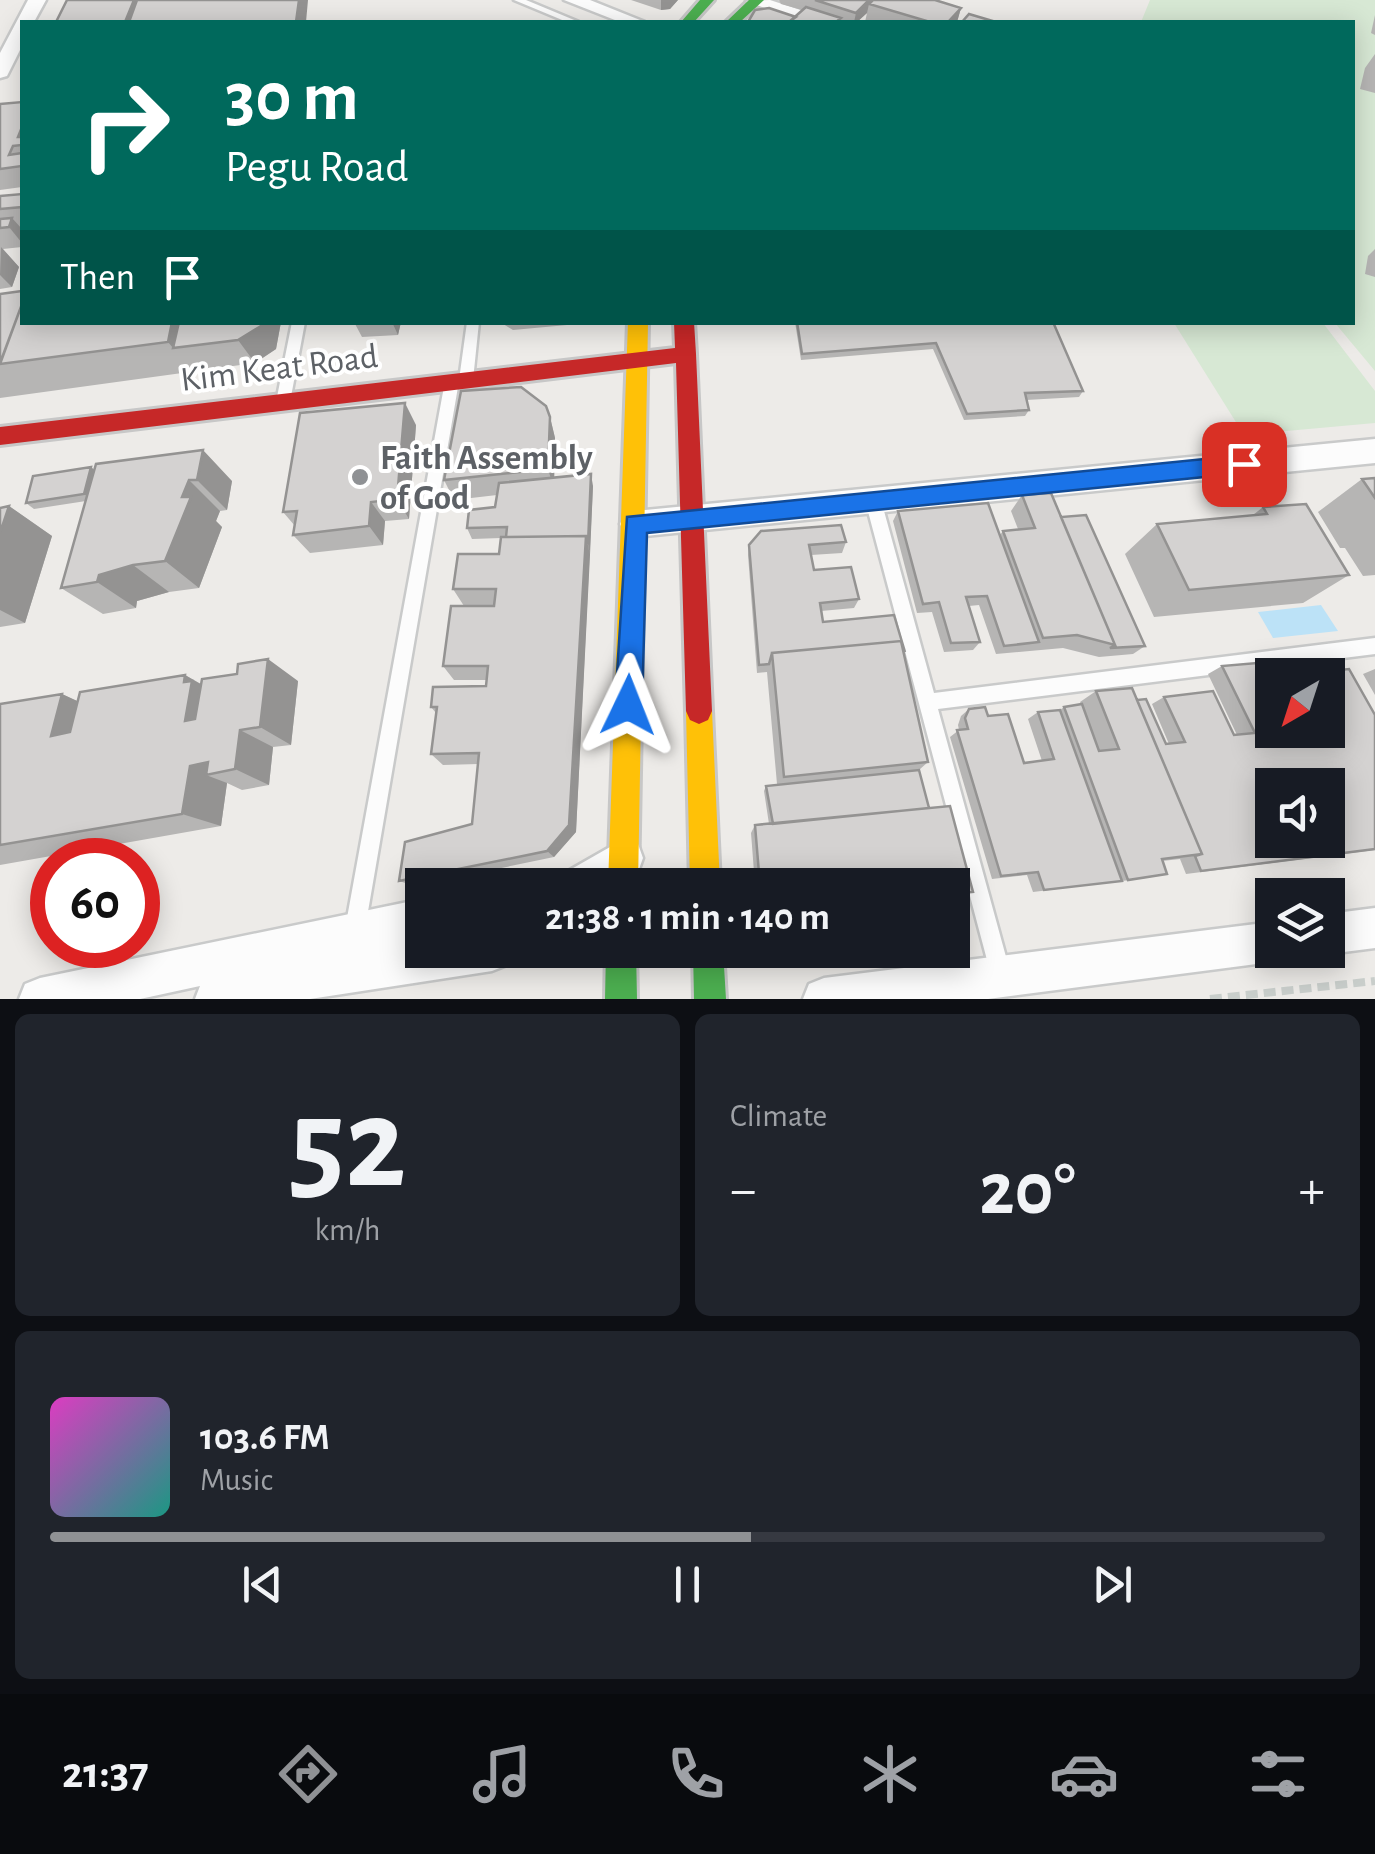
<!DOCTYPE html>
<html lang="en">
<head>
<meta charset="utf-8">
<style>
	body { margin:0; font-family:"Alegreya Sans",sans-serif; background:#20242c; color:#f1f3f6; height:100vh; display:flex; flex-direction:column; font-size:38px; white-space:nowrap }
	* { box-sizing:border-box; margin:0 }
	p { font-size:32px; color:#9ea1a6 }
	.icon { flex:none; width:55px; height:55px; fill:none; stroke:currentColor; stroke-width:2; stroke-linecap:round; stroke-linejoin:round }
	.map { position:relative; height:999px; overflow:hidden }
	.details { display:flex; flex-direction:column; gap:15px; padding:15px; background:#0d0f14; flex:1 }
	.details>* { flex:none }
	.top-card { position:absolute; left:20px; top:20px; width:1335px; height:305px; border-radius:0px; box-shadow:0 5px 25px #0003; background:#00695c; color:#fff; overflow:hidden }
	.needle { width:65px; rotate:219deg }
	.controls { position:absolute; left:1255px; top:658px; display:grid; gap:20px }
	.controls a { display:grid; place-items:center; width:90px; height:90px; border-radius:0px; background:#171b24; box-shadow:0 5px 25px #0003; font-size:50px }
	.speed { position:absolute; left:30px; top:838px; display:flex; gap:20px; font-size:50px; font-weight:700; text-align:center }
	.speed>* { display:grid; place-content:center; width:130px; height:130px; border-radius:50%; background:#171b24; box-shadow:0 5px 25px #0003; line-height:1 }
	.speed .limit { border:15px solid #d22; background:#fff; color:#111 }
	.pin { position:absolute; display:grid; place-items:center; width:85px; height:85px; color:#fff; margin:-42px; border-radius:20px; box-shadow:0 5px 15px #0006 }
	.me { position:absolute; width:110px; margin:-55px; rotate:2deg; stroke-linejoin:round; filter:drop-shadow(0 0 8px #0008) }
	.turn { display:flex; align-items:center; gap:35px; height:210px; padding:0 40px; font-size:45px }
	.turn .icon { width:130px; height:130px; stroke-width:2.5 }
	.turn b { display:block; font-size:70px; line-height:85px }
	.then { display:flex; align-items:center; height:95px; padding:0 40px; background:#0003; gap:20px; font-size:38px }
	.big { font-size:75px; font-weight:600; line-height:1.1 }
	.details .widget { flex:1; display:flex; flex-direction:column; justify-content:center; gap:15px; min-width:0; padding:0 35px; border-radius:15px; background:#20242c }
	.details .dial { align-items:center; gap:0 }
	.dial b { font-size:130px; line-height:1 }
	.song { display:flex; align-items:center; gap:30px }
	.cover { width:120px; height:120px; border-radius:15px; background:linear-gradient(135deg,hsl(310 70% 55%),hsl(170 70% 35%)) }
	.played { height:10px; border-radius:5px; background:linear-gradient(90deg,#8f9194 55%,#363941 55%) }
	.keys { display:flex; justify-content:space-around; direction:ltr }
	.heat { display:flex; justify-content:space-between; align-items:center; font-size:55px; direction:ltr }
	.details .tiles { flex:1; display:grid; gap:15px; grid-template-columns:1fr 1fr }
	.widget:last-child { grid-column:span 2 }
	.trip { position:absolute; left:405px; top:868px; width:565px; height:100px; border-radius:0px; background:#171b24; box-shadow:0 5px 25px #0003; font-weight:600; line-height:100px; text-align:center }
	.dock { display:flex; height:160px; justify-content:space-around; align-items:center; background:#090b0e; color:#9ea1a6 }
	.dock .icon { width:70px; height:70px }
	.dock .selected { color:#8f9194 }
	.dock b { font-size:45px; color:#f1f3f6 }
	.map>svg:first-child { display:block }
</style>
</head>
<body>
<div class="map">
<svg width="1375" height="999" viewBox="0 0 1375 999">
	<rect width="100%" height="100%" fill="#edebe8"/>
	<path fill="#d7e8d4" d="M 1150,0 L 1375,0 L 1375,371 L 1335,323 L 1352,322 L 1352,22 L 1141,22 Z
		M 1174,323 L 1323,323 L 1375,391 L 1375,423 L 1244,435 Z"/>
	<path fill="#bce2f7" d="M 1321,605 L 1338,631 L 1273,638 L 1258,612 Z"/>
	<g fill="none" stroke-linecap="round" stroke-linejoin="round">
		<g stroke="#c9caca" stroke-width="5">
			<path id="lane" d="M 514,0 L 526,0 L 579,22 L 567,22 Z
				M 292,322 L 305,322 L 290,402 L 283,407 L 276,402 Z
				M 467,322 L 479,322 L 473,380 L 466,385 L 459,380 Z
				M 452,376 L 459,381 L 365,929 L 362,936 L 355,939 L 348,936 L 345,929 L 445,381 Z
				M 873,494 L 878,495 L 881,500 L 934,693 L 1375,638 L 1375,654 L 938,709 L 1011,975 L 1008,982 L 1001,985 L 994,982 L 991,975 L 865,500 L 868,495 Z"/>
		</g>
		<g stroke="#c9caca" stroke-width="5">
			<path id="street" d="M 28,0 L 46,0 L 34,22 L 22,22 L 22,46 L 7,76 L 0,78 L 0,53 Z
				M 564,0 L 590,0 L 645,22 L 620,22 Z
				M 770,0 L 825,18 L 828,22 L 802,22 L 746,1 Z
				M 1375,439 L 1375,463 L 635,537 L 624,533 L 620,524 L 624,515 L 635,511 Z
				M 624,839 L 638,844 L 643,858 L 638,872 L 623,885 L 562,885 L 568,871 Z
				M 422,899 L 422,950 L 513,950 L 507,965 L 492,971 L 310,999 L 195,999 L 200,986 L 140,999 L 19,999 L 25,984 L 40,978 Z
				M 1375,908 L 1375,948 L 1328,954 L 1317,950 L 1328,950 L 1328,914 Z
				M 1272,922 L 1272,950 L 1289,950 L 1286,956 L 1272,962 L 988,999 L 803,999 L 809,984 L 824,978 Z"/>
		</g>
		<g stroke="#c7c7c7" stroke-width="6">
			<path id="fast" d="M 700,0 L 714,0 L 694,22 L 681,22 Z
				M 749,0 L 764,0 L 740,22 L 726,22 Z
				M 606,950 L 636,950 L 637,999 L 605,999 Z
				M 693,950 L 723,950 L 726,999 L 694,999 Z"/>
		</g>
		<g stroke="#c7c7c7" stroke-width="6">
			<path id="slow" d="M 628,322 L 648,322 L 638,885 L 608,885 Z
				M 699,698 L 708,702 L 712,711 L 720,885 L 690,885 L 686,711 L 690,702 Z"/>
		</g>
		<g stroke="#c7c7c7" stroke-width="6">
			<path id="jam" d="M 674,322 L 694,322 L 696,354 L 712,711 L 708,720 L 699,724 L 690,720 L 686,711 L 676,363 L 0,445 L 0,427 L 675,348 Z"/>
		</g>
		<path stroke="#c9cecb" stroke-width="8" stroke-dasharray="12 6" stroke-linecap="butt" d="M 1210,999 L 1375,981"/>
		<use href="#lane" fill="#fcfcfc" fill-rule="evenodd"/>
		<use href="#street" fill="#fcfcfc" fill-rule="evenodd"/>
		<use href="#fast" fill="#4caf50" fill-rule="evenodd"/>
		<use href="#slow" fill="#ffc107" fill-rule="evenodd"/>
		<use href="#jam" fill="#c62828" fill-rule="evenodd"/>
	</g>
	<path fill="#b6b5b4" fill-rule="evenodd" d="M 631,0 L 678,0 L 670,9 L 661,10 Z
		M 779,0 L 935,0 L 961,8 L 957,22 L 865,22 L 867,13 L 857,22 L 842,22 L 796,17 L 802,10 L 781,4 Z
		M 1375,15 L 1375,35 L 1371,33 Z
		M 1375,54 L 1375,93 L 1360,89 L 1365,68 Z
		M 22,102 L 22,187 L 0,190 L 0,104 Z
		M 22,194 L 22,247 L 3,249 L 19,267 L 12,287 L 0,289 L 0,196 Z
		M 1375,249 L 1375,277 L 1365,274 L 1368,256 Z
		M 0,294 L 281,322 L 276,349 L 255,363 L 0,398 Z
		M 354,322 L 401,322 L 398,335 L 362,337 Z
		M 500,322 L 573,322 L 567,325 L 513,330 Z
		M 795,322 L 1053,322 L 1083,391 L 1079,397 L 1026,400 L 1029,410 L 1025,416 L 964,420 L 933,349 L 801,360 Z
		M 550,417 L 555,438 L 554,478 L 593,486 L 576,832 L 554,857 L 415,886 L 399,881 L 472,824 L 478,764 L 443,765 L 431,754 L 436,713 L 431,707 L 486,686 L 487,680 L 454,680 L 443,666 L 464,606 L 453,589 L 499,554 L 501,538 L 472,539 L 467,528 L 495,507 L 497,495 L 454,500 L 444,480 Z
		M 416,425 L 409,519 L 385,521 L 383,545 L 310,553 L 293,535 L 295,526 L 283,512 Z
		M 94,470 L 232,481 L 227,510 L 220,511 L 216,521 L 222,527 L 199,588 L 169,592 L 137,601 L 136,608 L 103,614 L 61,588 L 86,501 L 34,509 L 26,503 Z
		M 1375,478 L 1375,575 L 1363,576 L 1345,548 L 1340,548 L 1318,512 L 1362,479 Z
		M 1022,495 L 1061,517 L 1145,646 L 1133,654 L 1099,657 L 1063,648 L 996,654 L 979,605 L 969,606 L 980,642 L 973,650 L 944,652 L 932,612 L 917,613 L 893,521 L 898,511 L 1000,535 L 1003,531 L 1018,529 L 1011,511 Z
		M 9,506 L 52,536 L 25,623 L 0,627 L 0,508 Z
		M 1263,507 L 1349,575 L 1303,603 L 1154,617 L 1125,554 L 1157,524 L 1253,515 Z
		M 846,542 L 842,553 L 811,555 L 814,570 L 859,599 L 854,608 L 821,611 L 823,622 L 904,653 L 928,762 L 919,770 L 929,808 L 973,892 L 952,897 L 952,885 L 755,885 L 751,833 L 755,825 L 769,824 L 764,791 L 766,786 L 777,784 L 767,672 L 757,673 L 748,555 L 749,545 Z
		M 1257,663 L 1265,678 L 1272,677 L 1272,730 L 1328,730 L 1328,675 L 1306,675 L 1311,673 L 1349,669 L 1375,715 L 1375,850 L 1186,874 L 1180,859 L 1162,861 L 1167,874 L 1146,878 L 1033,892 L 1027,875 L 992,879 L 950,737 L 959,730 L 958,725 L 961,716 L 969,709 L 985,707 L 988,716 L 1008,714 L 1024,763 L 1042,761 L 1028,719 L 1038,712 L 1060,710 L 1064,707 L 1081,704 L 1080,702 L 1096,691 L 1132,688 L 1137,700 L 1146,699 L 1166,744 L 1169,744 L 1152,704 L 1164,697 L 1213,691 L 1234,735 L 1237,735 L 1208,674 L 1222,666 ZM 1272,785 L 1328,785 L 1328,840 L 1272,840 Z
		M 1375,669 L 1375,695 L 1363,674 Z
		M 185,675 L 201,684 L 298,681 L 291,745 L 273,747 L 269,785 L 242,790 L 227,783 L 221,826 L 0,865 L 0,704 L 62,694 L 78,702 Z"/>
	<path fill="#949392" d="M 134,0 L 140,0 L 132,22 L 125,22 Z
		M 299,0 L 308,0 L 306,22 L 296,22 Z
		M 661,0 L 678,0 L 670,9 L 661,10 Z
		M 869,0 L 880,0 L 869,4 L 867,13 L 857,22 L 854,22 L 856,13 Z
		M 961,8 L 957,22 L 948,22 Z
		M 12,218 L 22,229 L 22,243 L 9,227 Z
		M 1,247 L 19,267 L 12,287 L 0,275 Z
		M 172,322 L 202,322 L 173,348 L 168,342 Z
		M 261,322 L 281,322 L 276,349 L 255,363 L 238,340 Z
		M 392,322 L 401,322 L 398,335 Z
		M 405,403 L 416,425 L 409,519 L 397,499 Z
		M 550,417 L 555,438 L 554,489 L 548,469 Z
		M 203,450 L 232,481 L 227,510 L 197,480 Z
		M 91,467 L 98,473 L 92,500 L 84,494 Z
		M 591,474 L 593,486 L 590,555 L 588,544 Z
		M 189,480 L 220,511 L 216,521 L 222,527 L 199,588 L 165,561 L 182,497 Z
		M 371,502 L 385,521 L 383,545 L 369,526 Z
		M 9,506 L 52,536 L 25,623 L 0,610 L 0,533 Z
		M 586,536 L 590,555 L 576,832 L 554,857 L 547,851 Z
		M 133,565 L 169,592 L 137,601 L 136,608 L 97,582 L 99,575 Z
		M 268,659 L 298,681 L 291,745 L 260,727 Z
		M 185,675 L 221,696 L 222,739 L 185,721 L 184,682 Z
		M 62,694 L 106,714 L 97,753 L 51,736 Z
		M 240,730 L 273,747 L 269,785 L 235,769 Z
		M 208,762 L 206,775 L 227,783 L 221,826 L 182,814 L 190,766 Z"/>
	<path fill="#d4d2d1" stroke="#949392" stroke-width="2.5" fill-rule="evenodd" d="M 67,0 L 134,0 L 125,22 L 56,22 Z
		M 137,0 L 299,0 L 296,22 L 129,22 Z
		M 815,0 L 869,0 L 856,13 Z
		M 873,0 L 935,0 L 961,8 L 948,22 L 930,22 L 869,4 Z
		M 806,7 L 841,18 L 836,22 L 789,22 Z
		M 769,8 L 796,17 L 789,22 L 748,22 L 755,10 Z
		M 969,14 L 996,22 L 962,22 Z
		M 22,102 L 22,127 L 18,137 L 22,137 L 22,145 L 13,146 L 9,155 L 22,153 L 22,166 L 0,169 L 0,104 Z
		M 22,194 L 22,207 L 0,209 L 0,196 Z
		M 12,218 L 9,227 L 0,228 L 0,219 Z
		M 22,291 L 22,304 L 0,363 L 0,294 Z
		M 22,304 L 22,322 L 172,322 L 168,342 L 0,364 Z
		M 179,322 L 261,322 L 261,326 L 238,340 L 173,348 Z
		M 797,322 L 1053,322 L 1083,391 L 1025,393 L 1029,410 L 967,414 L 936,343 L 802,354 Z
		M 521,387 L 546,406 L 550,417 L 548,469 L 444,480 L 461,391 Z
		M 405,403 L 397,499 L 371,502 L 369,526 L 293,535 L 297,511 L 283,512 L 300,413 Z
		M 203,450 L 197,480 L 189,480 L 182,497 L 191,497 L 165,561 L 133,565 L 99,575 L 97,582 L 61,588 L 96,464 Z
		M 91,467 L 84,494 L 26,503 L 33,476 Z
		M 591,474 L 588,544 L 586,536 L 506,537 L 507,527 L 467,528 L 469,510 L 495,507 L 499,483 Z
		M 1375,478 L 1375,498 L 1362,479 Z
		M 1051,493 L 1115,645 L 1077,635 L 1043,638 L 1003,531 L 1035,528 L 1022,495 Z
		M 988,503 L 1039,642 L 1004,646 L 987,596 L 966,597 L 980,642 L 951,643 L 939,602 L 923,604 L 898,511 Z
		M 1306,504 L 1349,575 L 1189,590 L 1157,524 L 1267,514 L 1263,507 Z
		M 9,506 L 0,533 L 0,508 Z
		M 1086,515 L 1145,646 L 1110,648 L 1115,645 L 1061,517 Z
		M 841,525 L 846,542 L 809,545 L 814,570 L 851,567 L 859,599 L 820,603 L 823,622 L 894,615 L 905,652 L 901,641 L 772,653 L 769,664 L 759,665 L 749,545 L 761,531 Z
		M 586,536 L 569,825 L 547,851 L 399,881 L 405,842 L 472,824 L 479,753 L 431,754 L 437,707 L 431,707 L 433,687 L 486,686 L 488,666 L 443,666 L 451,606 L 494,606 L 496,589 L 453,589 L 458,554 L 499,554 L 501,537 Z
		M 901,641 L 928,762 L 784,777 L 772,653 Z
		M 268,659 L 260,727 L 240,730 L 235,769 L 206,775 L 208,762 L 190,766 L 182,814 L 0,845 L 0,704 L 62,694 L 51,736 L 70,732 L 80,692 L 185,675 L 184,682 L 192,681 L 185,721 L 195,719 L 202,679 L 237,674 L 238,664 Z
		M 1257,663 L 1265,678 L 1272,677 L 1272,730 L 1328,730 L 1328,723 L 1338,721 L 1328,702 L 1328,675 L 1312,675 L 1311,673 L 1349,669 L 1375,715 L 1375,849 L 1201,871 L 1195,856 L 1202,854 L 1137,700 L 1146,699 L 1166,744 L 1185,742 L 1164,697 L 1213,691 L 1234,735 L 1255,733 L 1222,666 ZM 1272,785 L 1328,785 L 1328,840 L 1272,840 Z
		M 1132,688 L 1202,854 L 1162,859 L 1167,874 L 1128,880 L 1064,707 L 1082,704 L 1099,751 L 1119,749 L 1096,691 Z
		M 985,707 L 988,716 L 1008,714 L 1024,763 L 1054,759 L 1038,712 L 1060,710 L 1122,881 L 1044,890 L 1038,872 L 1001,876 L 957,730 L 968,729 L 965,718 L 969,709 Z
		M 919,770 L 929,808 L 773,824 L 766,786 Z
		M 950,806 L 973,892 L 952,894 L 952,885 L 760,885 L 755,825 Z"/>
	<path fill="#1a73e8" stroke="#114b97" stroke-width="2.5" d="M 1244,455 L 1256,464 L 1244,473 L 647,533 L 642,705 L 638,714 L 628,718 L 619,714 L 615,705 L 627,517 Z"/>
	<circle fill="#8f9194" stroke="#fff" stroke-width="4" cx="360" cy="477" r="10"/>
	<g text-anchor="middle" stroke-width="8" stroke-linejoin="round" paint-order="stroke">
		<g font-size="35" fill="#5d6166" stroke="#fff">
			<text transform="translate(279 367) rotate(-7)" y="12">Kim Keat Road</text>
		</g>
		<g font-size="35" font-weight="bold" fill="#5d6166" stroke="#fff" text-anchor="start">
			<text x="380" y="469">Faith Assembly<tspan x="380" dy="40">of God</tspan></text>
		</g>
	</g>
</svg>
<div class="controls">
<a><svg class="needle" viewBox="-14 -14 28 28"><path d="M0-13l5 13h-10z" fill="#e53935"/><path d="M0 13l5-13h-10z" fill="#9ea1a6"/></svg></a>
<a><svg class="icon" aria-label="sound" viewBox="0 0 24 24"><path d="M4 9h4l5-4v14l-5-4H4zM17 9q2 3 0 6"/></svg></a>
<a><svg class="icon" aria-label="layers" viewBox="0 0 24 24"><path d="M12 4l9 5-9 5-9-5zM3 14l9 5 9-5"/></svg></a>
</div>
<div class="speed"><div class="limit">60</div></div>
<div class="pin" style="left:1244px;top:464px;background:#d93025"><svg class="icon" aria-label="arrive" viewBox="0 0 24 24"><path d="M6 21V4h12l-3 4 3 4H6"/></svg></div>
<svg class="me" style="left:628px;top:705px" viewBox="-20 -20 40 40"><path d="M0-17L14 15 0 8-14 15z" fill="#1a73e8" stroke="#fff" stroke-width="4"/></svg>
<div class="trip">21:38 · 1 min · 140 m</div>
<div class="top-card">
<div class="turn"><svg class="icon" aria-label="right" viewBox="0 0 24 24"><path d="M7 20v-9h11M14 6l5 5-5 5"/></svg><div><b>30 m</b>Pegu Road</div></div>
<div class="then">Then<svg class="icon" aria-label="arrive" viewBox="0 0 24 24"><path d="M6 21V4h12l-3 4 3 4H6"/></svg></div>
</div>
</div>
<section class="details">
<div class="tiles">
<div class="widget dial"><b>52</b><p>km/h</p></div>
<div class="widget"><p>Climate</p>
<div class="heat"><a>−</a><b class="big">20°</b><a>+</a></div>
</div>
<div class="widget">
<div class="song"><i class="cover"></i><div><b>103.6 FM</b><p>Music</p></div></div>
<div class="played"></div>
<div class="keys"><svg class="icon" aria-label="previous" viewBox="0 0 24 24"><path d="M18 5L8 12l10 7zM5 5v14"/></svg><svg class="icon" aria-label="pause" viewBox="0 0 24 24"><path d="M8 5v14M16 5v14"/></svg><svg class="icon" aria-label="next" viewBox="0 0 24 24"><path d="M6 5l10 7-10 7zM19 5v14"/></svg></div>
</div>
</div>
</section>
<nav class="dock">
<b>21:37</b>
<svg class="icon selected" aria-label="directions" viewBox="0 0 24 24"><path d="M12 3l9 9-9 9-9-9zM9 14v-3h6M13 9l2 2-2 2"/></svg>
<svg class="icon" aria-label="music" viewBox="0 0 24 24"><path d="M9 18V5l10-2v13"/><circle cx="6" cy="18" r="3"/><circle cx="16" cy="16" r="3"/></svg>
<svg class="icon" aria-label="phone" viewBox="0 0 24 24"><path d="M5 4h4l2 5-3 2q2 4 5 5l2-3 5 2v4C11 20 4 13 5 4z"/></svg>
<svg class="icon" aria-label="climate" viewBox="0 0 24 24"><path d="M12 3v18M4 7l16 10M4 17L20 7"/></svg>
<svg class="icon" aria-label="car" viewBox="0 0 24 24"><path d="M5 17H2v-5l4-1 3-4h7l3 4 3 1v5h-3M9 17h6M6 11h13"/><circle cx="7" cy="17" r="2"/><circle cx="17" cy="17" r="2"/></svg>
<svg class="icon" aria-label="filters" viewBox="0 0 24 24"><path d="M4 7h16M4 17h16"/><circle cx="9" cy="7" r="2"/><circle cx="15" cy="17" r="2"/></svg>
</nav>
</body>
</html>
